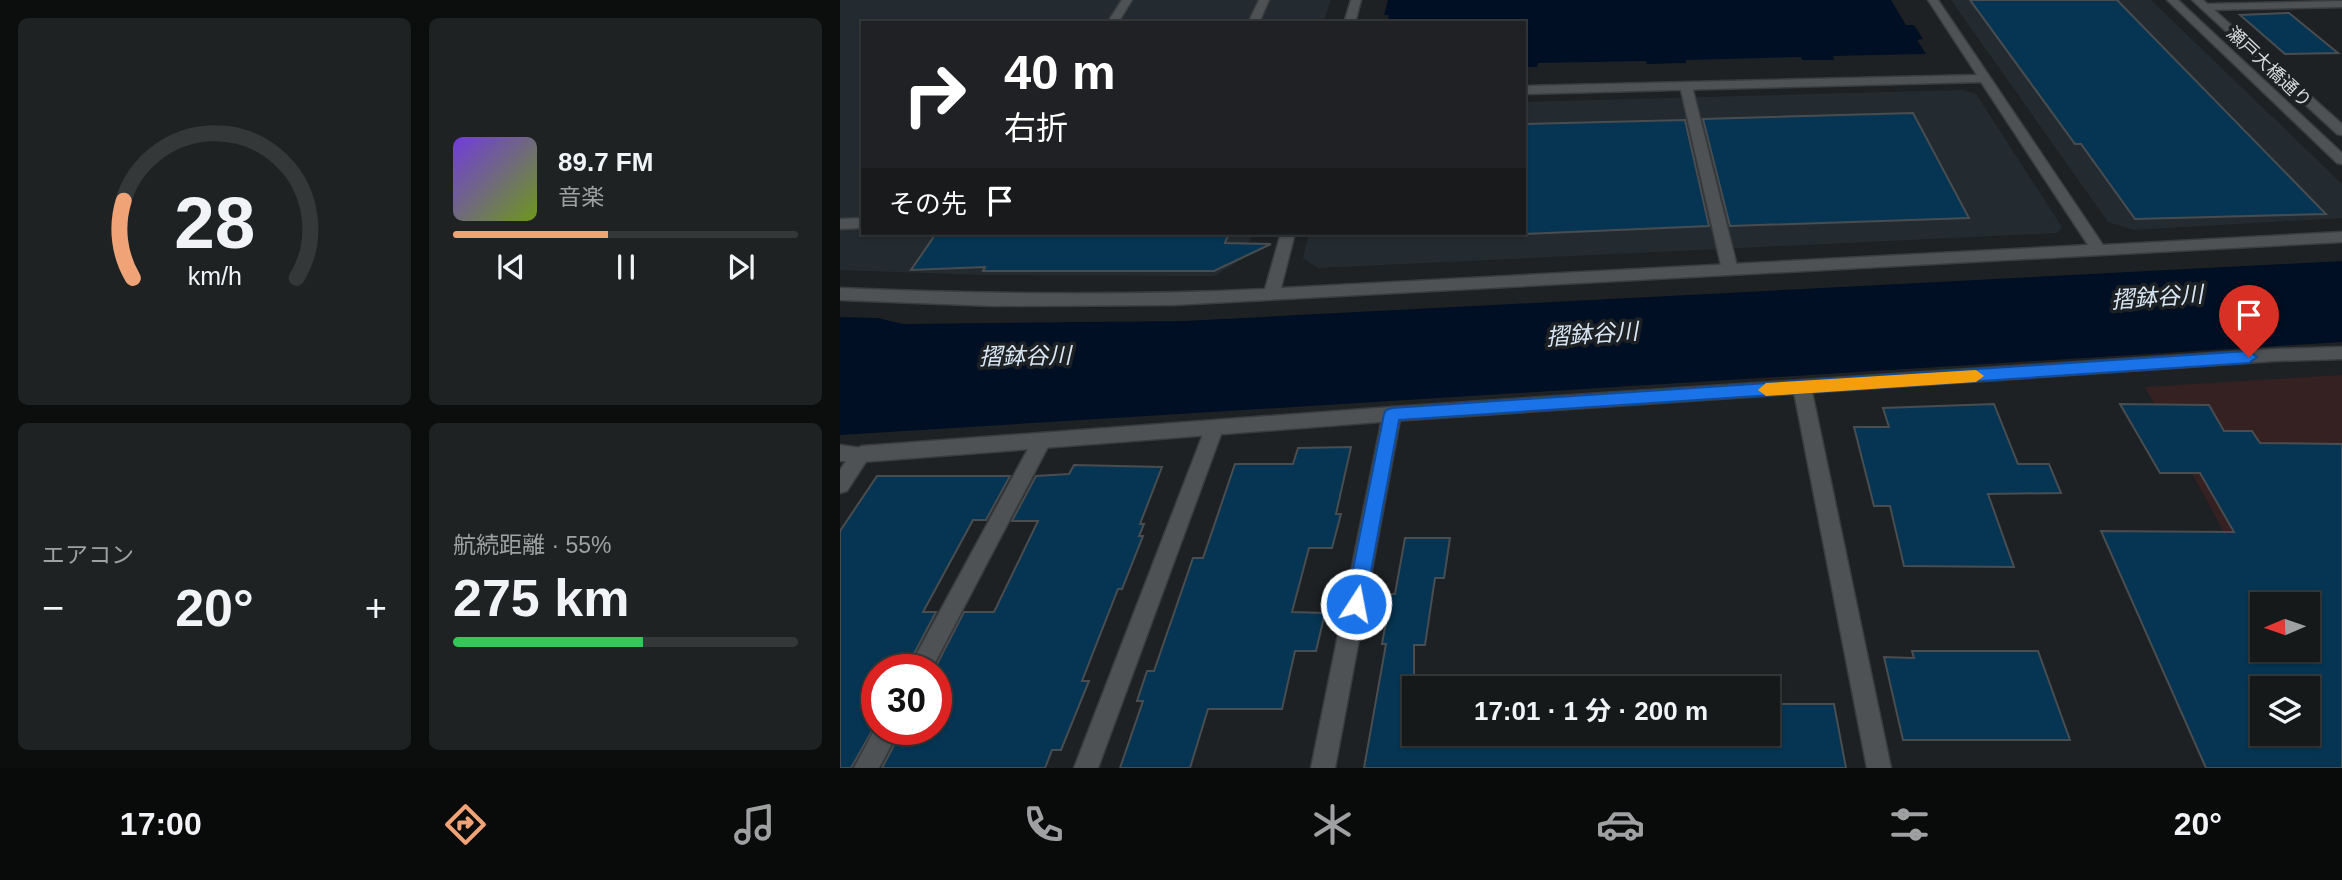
<!DOCTYPE html>
<html lang="ja">
<head>
<meta charset="utf-8">
<style>
	body { margin:0; font-family:Arial,"Noto Sans JP",sans-serif; background:#1f2223; color:#f1f3f6; height:100vh; display:flex; flex-direction:column; font-size:26px; white-space:nowrap }
	* { box-sizing:border-box; margin:0 }
	p { font-size:23px; color:#9ea0a2 }
	.icon { flex:none; width:38px; height:38px; fill:none; stroke:currentColor; stroke-width:2; stroke-linecap:round; stroke-linejoin:round }
	.map { position:relative; flex:1; overflow:hidden }
	.details { display:flex; flex-direction:column; gap:18px; padding:18px; background:#0c0e0e; width:840px }
	.details>* { flex:none }
	.banner { position:absolute; left:21px; top:21px; width:665px; height:214px; border-radius:0px; box-shadow:0 2px 5px #0004,0 0 0 2px #353839; background:#202124; color:#fff; overflow:hidden }
	.needle { width:46px; rotate:268deg }
	.controls { position:absolute; left:1410px; top:592px; display:grid; gap:14px }
	.controls a { display:grid; place-items:center; width:70px; height:70px; border-radius:0px; background:#16191a; box-shadow:0 2px 5px #0004,0 0 0 2px #353839; font-size:35px }
	.speed { position:absolute; left:21px; top:654px; display:flex; gap:14px; font-size:35px; font-weight:700; text-align:center }
	.speed>* { display:grid; place-content:center; width:91px; height:91px; border-radius:50%; background:#16191a; box-shadow:0 2px 5px #0004,0 0 0 2px #353839; line-height:1 }
	.speed .limit { border:10px solid #d22; background:#fff; color:#111 }
	.pin { position:absolute; display:grid; place-items:center; width:60px; height:60px; color:#fff; margin:-72px -30px; border-radius:50% 50% 50% 0; rotate:-45deg; box-shadow:0 0 7px #0007 }
	.pin .icon { rotate:45deg }
	.me { position:absolute; width:77px; margin:-38px; rotate:11deg; stroke-linejoin:round; filter:drop-shadow(0 0 5px #0008) }
	.turn { display:flex; align-items:center; gap:24px; height:147px; padding:0 28px; font-size:32px }
	.turn .icon { width:91px; height:91px; stroke-width:2.5 }
	.turn b { display:block; font-size:49px; line-height:60px }
	.then { display:flex; align-items:center; height:66px; padding:0 28px; background:#0003; gap:14px; font-size:26px }
	.big { font-size:52px; font-weight:700; line-height:1.1 }
	.details .widget { flex:1; display:flex; flex-direction:column; justify-content:center; gap:10px; min-width:0; padding:0 24px; border-radius:10px; background:#1f2223 }
	.details .dial { align-items:center; gap:0 }
	.dial svg { height:182px; overflow:visible; fill:none; stroke:#353839; stroke-width:7; stroke-linecap:round; text-anchor:middle }
	.dial text { fill:#f1f3f6; stroke:none }
	.song { display:flex; align-items:center; gap:21px }
	.cover { width:84px; height:84px; border-radius:10px; background:linear-gradient(135deg,hsl(260 70% 55%),hsl(80 70% 35%)) }
	.played { height:7px; border-radius:4px; background:linear-gradient(90deg,#efa377 45%,#353839 45%) }
	.keys { display:flex; justify-content:space-around; direction:ltr }
	.heat { display:flex; justify-content:space-between; align-items:center; font-size:38px; direction:ltr }
	.charge { height:10px; border-radius:5px; background:linear-gradient(90deg,#34c759 55%,#353839 0) }
	.details .tiles { flex:1; display:grid; gap:18px; grid-template-columns:repeat(2,1fr) }
	.trip { position:absolute; left:562px; top:676px; width:378px; height:70px; border-radius:0px; background:#16191a; box-shadow:0 2px 5px #0004,0 0 0 2px #353839; font-weight:700; line-height:70px; text-align:center }
	.tabs { display:flex; height:112px; justify-content:space-around; align-items:center; background:#090a0a; color:#9ea0a2 }
	.tabs .icon { width:49px; height:49px }
	.tabs .active { color:#efa377 }
	.tabs b { font-size:32px; color:#f1f3f6 }
	main { display:flex; flex:1; min-height:0 }
	.map>svg:first-child { display:block }
</style>
</head>
<body>
<main>
<section class="details">
<div class="tiles">
<div class="widget dial"><svg viewBox="0 0 100 80">
<path d="M14 69A42 42 0 1 1 86 69"/>
<path d="M14 69A42 42 0 0 1 10 35" stroke="#efa377"/>
<text x="50" y="56" font-size="32" font-weight="700">28</text>
<text x="50" y="72" font-size="11">km/h</text>
</svg></div>
<div class="widget">
<div class="song"><i class="cover"></i><div><b>89.7 FM</b><p>音楽</p></div></div>
<div class="played"></div>
<div class="keys"><svg class="icon" aria-label="previous" viewBox="0 0 24 24"><path d="M18 5L8 12l10 7zM5 5v14"/></svg><svg class="icon" aria-label="pause" viewBox="0 0 24 24"><path d="M8 5v14M16 5v14"/></svg><svg class="icon" aria-label="next" viewBox="0 0 24 24"><path d="M6 5l10 7-10 7zM19 5v14"/></svg></div>
</div>
<div class="widget"><p>エアコン</p>
<div class="heat"><a>−</a><b class="big">20°</b><a>+</a></div>
</div>
<div class="widget"><p>航続距離 · 55%</p><b class="big">275 km</b><div class="charge"></div></div>
</div>
</section>
<div class="map">
<svg width="1502" height="768" viewBox="0 0 1502 768">
	<rect width="100%" height="100%" fill="#1d2123"/>
	<path fill="#352122" d="M 1502,375 L 1502,748 L 1468,649 L 1468,604 L 1423,604 L 1305,387 Z"/>
	<path fill="#232b31" d="M 0,0 L 491,0 L 483,23 L 23,23 L 23,233 L 412,233 L 403,259 L 374,276 L 144,275 L 0,270 Z
		M 1111,0 L 1311,0 L 1502,184 L 1502,218 L 1294,230 L 1268,222 Z
		M 1123,90 L 1136,94 L 1222,227 L 1217,233 L 478,268 L 463,258 L 469,233 L 684,233 L 684,102 Z"/>
	<path fill="#000f24" d="M 548,0 L 1051,0 L 1066,25 L 1074,25 L 1083,39 L 1077,40 L 1086,54 L 993,56 L 994,60 L 962,60 L 961,57 L 846,60 L 846,63 L 807,64 L 806,61 L 698,63 L 697,67 L 684,67 L 684,23 L 547,23 L 549,15 L 544,15 Z
		M 1502,261 L 1502,342 L 0,435 L 0,317 L 38,318 L 63,324 L 345,321 Z"/>
	<path fill="#053552" stroke="#494d50" stroke-width="2" fill-rule="evenodd" d="M 1130,0 L 1277,0 L 1486,214 L 1295,219 L 1241,144 L 1235,144 Z
		M 1449,13 L 1498,53 L 1445,54 L 1400,15 Z
		M 1073,113 L 1129,218 L 890,226 L 863,119 Z
		M 845,120 L 869,226 L 684,234 L 684,124 Z
		M 167,233 L 389,233 L 385,243 L 431,244 L 374,271 L 143,271 L 145,267 L 71,270 L 95,235 Z
		M 1154,404 L 1178,464 L 1209,464 L 1221,493 L 1148,494 L 1174,567 L 1064,566 L 1050,506 L 1034,506 L 1014,427 L 1049,427 L 1043,408 Z
		M 1280,404 L 1369,405 L 1384,431 L 1412,431 L 1420,443 L 1502,444 L 1502,768 L 1366,768 L 1261,531 L 1394,532 L 1360,473 L 1320,473 ZM 1423,604 L 1468,604 L 1468,649 L 1423,649 ZM 1423,688 L 1468,688 L 1468,733 L 1423,733 Z
		M 511,447 L 496,514 L 501,514 L 492,548 L 469,548 L 452,612 L 485,613 L 476,651 L 455,651 L 442,709 L 368,709 L 350,768 L 280,768 L 303,701 L 297,701 L 307,671 L 314,671 L 353,558 L 363,558 L 395,464 L 453,464 L 458,448 Z
		M 234,465 L 322,467 L 300,524 L 304,524 L 299,536 L 303,536 L 282,589 L 278,589 L 242,681 L 249,681 L 221,750 L 212,750 L 205,768 L 42,768 L 62,730 L 96,730 L 96,666 L 124,612 L 154,612 L 198,521 L 172,521 L 196,476 L 229,474 Z
		M 37,476 L 170,476 L 146,520 L 133,520 L 83,612 L 96,612 L 67,667 L 37,670 L 37,722 L 11,768 L 0,768 L 0,531 Z
		M 565,538 L 610,538 L 604,578 L 595,578 L 585,645 L 574,645 L 574,733 L 928,733 L 928,704 L 994,704 L 1006,768 L 524,768 L 546,644 L 542,644 L 551,594 L 555,594 Z
		M 1072,651 L 1198,651 L 1230,740 L 1063,740 L 1044,657 L 1074,658 Z"/>
	<g fill="none" stroke-linecap="round" stroke-linejoin="round">
		<g stroke="#393c3e" stroke-width="3">
			<path id="service" d="M 282,0 L 292,0 L 278,23 L 267,23 Z
				M 419,0 L 429,0 L 419,23 L 408,23 Z
				M 23,218 L 23,228 L 0,229 L 0,219 Z"/>
		</g>
		<g stroke="#393c3e" stroke-width="3">
			<path id="minor" d="M 1502,1 L 1502,7 L 1365,10 L 1360,7 L 1365,4 Z
				M 846,82 L 852,86 L 898,270 L 890,275 L 882,270 L 840,86 Z
				M 962,380 L 968,382 L 971,387 L 1051,768 L 1027,768 L 953,387 L 956,382 Z
				M 552,407 L 558,409 L 561,414 L 495,768 L 471,768 L 543,414 L 546,409 Z
				M 374,422 L 380,424 L 383,429 L 258,768 L 234,768 L 365,429 L 368,424 Z
				M 202,433 L 209,436 L 211,441 L 91,670 L 68,670 L 195,436 Z
				M 0,445 L 29,449 L 31,454 L 7,491 L 0,493 L 0,470 L 6,461 L 0,461 Z
				M 37,725 L 37,730 L 59,730 L 39,768 L 14,768 Z"/>
		</g>
		<g stroke="#393c3e" stroke-width="3">
			<path id="tertiary" d="M 511,0 L 521,0 L 515,23 L 504,23 Z
				M 1088,0 L 1098,0 L 1263,245 L 1502,232 L 1502,242 L 333,305 L 154,306 L 0,300 L 0,288 C 142,294 283,296 425,289 L 441,233 L 455,233 L 441,288 L 1248,245 L 1141,82 L 684,94 L 684,86 L 1137,75 Z
				M 1327,0 L 1338,0 L 1502,153 L 1502,164 L 1497,163 Z
				M 1352,0 L 1363,0 L 1502,124 L 1502,135 L 1497,134 Z
				M 1502,347 L 1502,359 L 1435,361 L 552,421 L 22,462 L 15,459 L 13,454 L 15,449 L 22,446 L 552,407 L 1435,349 Z"/>
		</g>
		<use href="#service" fill="#4e5255" fill-rule="evenodd"/>
		<use href="#minor" fill="#4e5255" fill-rule="evenodd"/>
		<use href="#tertiary" fill="#4e5255" fill-rule="evenodd"/>
	</g>
	<path fill="#1a73e8" stroke="#114b97" stroke-width="2" d="M 1409,351 L 1417,357 L 1409,363 L 559,420 L 525,604 L 522,611 L 516,613 L 509,611 L 506,604 L 544,414 L 546,410 L 552,408 Z"/>
	<path fill="#f59e0b" d="M 1136,370 L 1144,376 L 1136,382 L 926,396 L 918,390 L 926,383 Z"/>
	<g text-anchor="middle" stroke-width="7" stroke-linejoin="round" paint-order="stroke">
		<g font-size="18" fill="#d7d9db" stroke="#1d2123">
			<text transform="translate(1429 67) rotate(43)" y="6">瀬戸大橋通り</text>
		</g>
		<g font-size="23" font-style="italic" fill="#d9e6f4" stroke="#1d2123">
			<text transform="translate(1317 297) rotate(-4)" y="8">摺鉢谷川</text>
			<text transform="translate(752 334) rotate(-4)" y="8">摺鉢谷川</text>
			<text transform="translate(185 356) rotate(-1)" y="8">摺鉢谷川</text>
		</g>
	</g>
</svg>
<div class="controls">
<a><svg class="needle" viewBox="-14 -14 28 28"><path d="M0-13l5 13h-10z" fill="#e53935"/><path d="M0 13l5-13h-10z" fill="#9ea0a2"/></svg></a>
<a><svg class="icon" aria-label="layers" viewBox="0 0 24 24"><path d="M12 4l9 5-9 5-9-5zM3 14l9 5 9-5"/></svg></a>
</div>
<div class="speed"><div class="limit">30</div></div>
<div class="pin" style="left:1409px;top:357px;background:#d93025"><svg class="icon" aria-label="arrive" viewBox="0 0 24 24"><path d="M6 21V4h12l-3 4 3 4H6"/></svg></div>
<svg class="me" style="left:516px;top:604px" viewBox="-20 -20 40 40"><circle r="17" fill="#1a73e8" stroke="#fff" stroke-width="3"/><path d="M0-11L8 9 0 5-8 9z" fill="#fff"/></svg>
<div class="trip">17:01 · 1 分 · 200 m</div>
<div class="banner">
<div class="turn"><svg class="icon" aria-label="right" viewBox="0 0 24 24"><path d="M7 20v-9h11M14 6l5 5-5 5"/></svg><div><b>40 m</b>右折</div></div>
<div class="then">その先<svg class="icon" aria-label="arrive" viewBox="0 0 24 24"><path d="M6 21V4h12l-3 4 3 4H6"/></svg></div>
</div>
</div>
</main>
<nav class="tabs">
<b>17:00</b>
<svg class="icon active" aria-label="directions" viewBox="0 0 24 24"><path d="M12 3l9 9-9 9-9-9zM9 14v-3h6M13 9l2 2-2 2"/></svg>
<svg class="icon" aria-label="music" viewBox="0 0 24 24"><path d="M9 18V5l10-2v13"/><circle cx="6" cy="18" r="3"/><circle cx="16" cy="16" r="3"/></svg>
<svg class="icon" aria-label="phone" viewBox="0 0 24 24"><path d="M5 4h4l2 5-3 2q2 4 5 5l2-3 5 2v4C11 20 4 13 5 4z"/></svg>
<svg class="icon" aria-label="climate" viewBox="0 0 24 24"><path d="M12 3v18M4 7l16 10M4 17L20 7"/></svg>
<svg class="icon" aria-label="car" viewBox="0 0 24 24"><path d="M5 17H2v-5l4-1 3-4h7l3 4 3 1v5h-3M9 17h6M6 11h13"/><circle cx="7" cy="17" r="2"/><circle cx="17" cy="17" r="2"/></svg>
<svg class="icon" aria-label="filters" viewBox="0 0 24 24"><path d="M4 7h16M4 17h16"/><circle cx="9" cy="7" r="2"/><circle cx="15" cy="17" r="2"/></svg>
<b>20°</b>
</nav>
</body>
</html>
